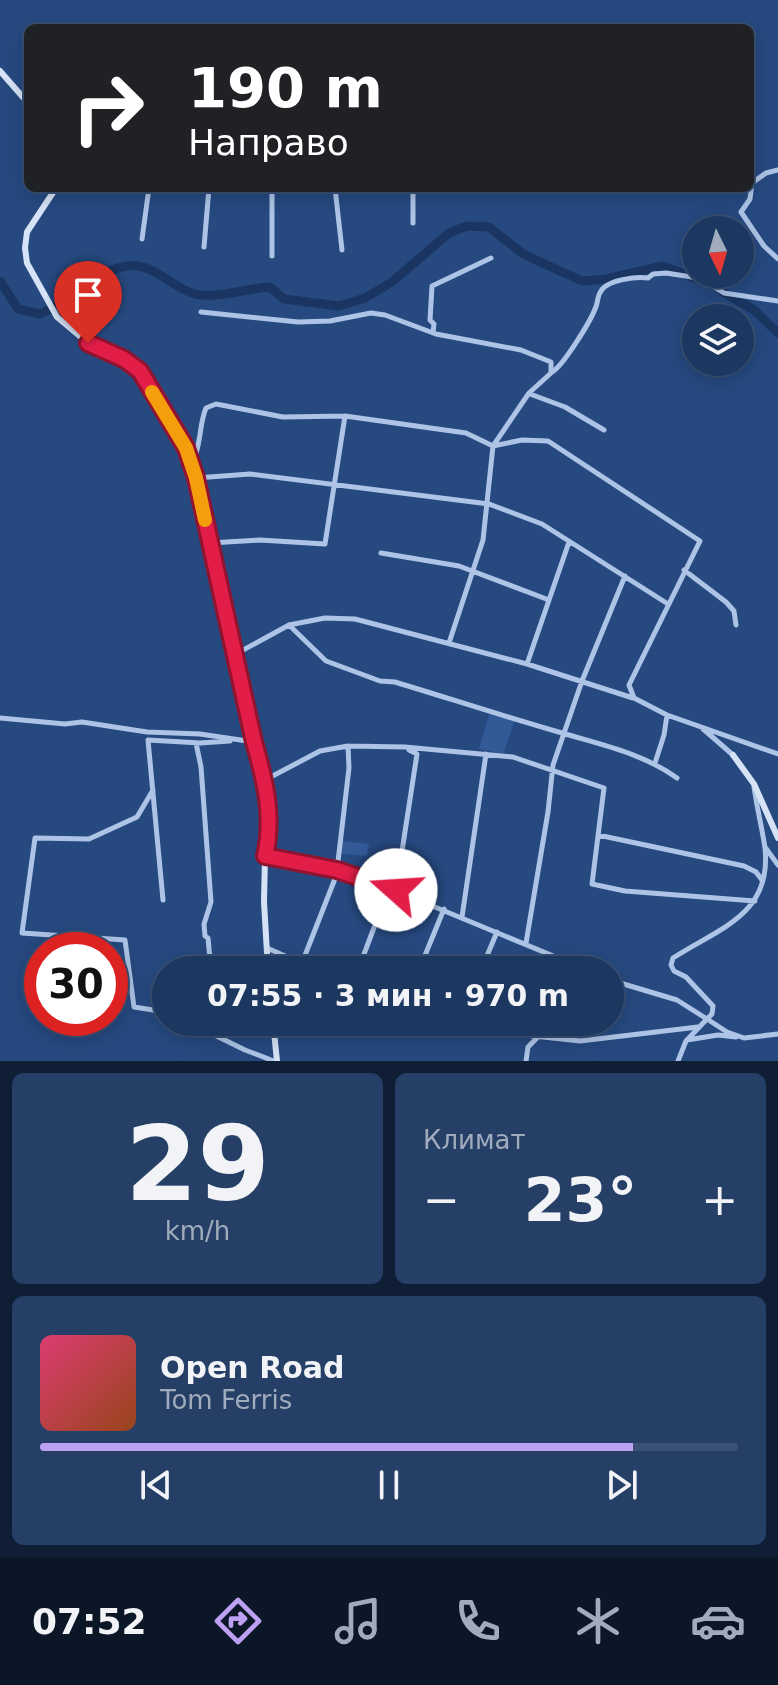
<!DOCTYPE html>
<html lang="ru">
<head>
<meta charset="utf-8">
<style>
	body { margin:0; font-family:"DejaVu Sans",sans-serif; background:#253f66; color:#f1f3f6; height:100vh; display:flex; flex-direction:column; font-size:30px; white-space:nowrap }
	* { box-sizing:border-box; margin:0 }
	p { font-size:26px; color:#a0acbd }
	.icon { flex:none; width:44px; height:44px; fill:none; stroke:currentColor; stroke-width:2; stroke-linecap:round; stroke-linejoin:round }
	.map { position:relative; height:1061px; overflow:hidden }
	.panel { display:flex; flex-direction:column; gap:12px; padding:12px; background:#0f1e35; flex:1 }
	.panel>* { flex:none }
	.hud { position:absolute; left:24px; top:24px; width:730px; height:168px; border-radius:12px; box-shadow:0 4px 20px #0003,0 0 0 2px #3a5175; background:#202124; color:#fff; overflow:hidden }
	.needle { width:52px; rotate:175deg }
	.buttons { position:absolute; left:682px; top:216px; display:grid; gap:16px }
	.buttons a { display:grid; place-items:center; width:72px; height:72px; border-radius:50%; background:#1c3760; box-shadow:0 4px 20px #0003,0 0 0 2px #3a5175; font-size:40px }
	.speed { position:absolute; left:24px; top:932px; display:flex; gap:16px; font-size:40px; font-weight:700; text-align:center }
	.speed>* { display:grid; place-content:center; width:104px; height:104px; border-radius:50%; background:#1c3760; box-shadow:0 4px 20px #0003,0 0 0 2px #3a5175; line-height:1 }
	.speed .limit { border:12px solid #d22; background:#fff; color:#111 }
	.pin { position:absolute; display:grid; place-items:center; width:68px; height:68px; color:#fff; margin:-82px -34px; border-radius:50% 50% 50% 0; rotate:-45deg; box-shadow:0 0 8px #0007 }
	.pin .icon { rotate:45deg }
	.me { position:absolute; width:88px; margin:-44px; rotate:289deg; stroke-linejoin:round; filter:drop-shadow(0 0 6px #0008) }
	.turn { display:flex; align-items:center; gap:28px; height:168px; padding:0 32px; font-size:36px }
	.turn .icon { width:104px; height:104px; stroke-width:2.5 }
	.turn b { display:block; font-size:56px; line-height:68px }
	.big { font-size:60px; font-weight:700; line-height:1.1 }
	.panel .tile { flex:1; display:flex; flex-direction:column; justify-content:center; gap:12px; min-width:0; padding:0 28px; border-radius:12px; background:#253f66 }
	.panel .dial { align-items:center; gap:0 }
	.dial b { font-size:104px; line-height:1 }
	.song { display:flex; align-items:center; gap:24px }
	.cover { width:96px; height:96px; border-radius:12px; background:linear-gradient(135deg,hsl(340 70% 55%),hsl(20 70% 35%)) }
	.played { height:8px; border-radius:4px; background:linear-gradient(90deg,#bca0f2 85%,#3a5175 85%) }
	.keys { display:flex; justify-content:space-around; direction:ltr }
	.heat { display:flex; justify-content:space-between; align-items:center; font-size:44px; direction:ltr }
	.panel .tiles { flex:1; display:grid; gap:12px; grid-template-columns:1fr 1fr }
	.tile:last-child { grid-column:span 2 }
	.trip { position:absolute; left:152px; top:956px; width:472px; height:80px; border-radius:40px; background:#1c3760; box-shadow:0 4px 20px #0003,0 0 0 2px #3a5175; font-weight:700; line-height:80px; text-align:center }
	.tabs { display:flex; height:128px; justify-content:space-around; align-items:center; background:#0b1626; color:#a0acbd }
	.tabs .icon { width:56px; height:56px }
	.tabs .selected { color:#bca0f2 }
	.tabs b { font-size:36px; color:#f1f3f6 }
	.map>svg:first-child { display:block }
</style>
</head>
<body>
<div class="map">
<svg width="778" height="1061" viewBox="0 0 778 1061">
	<rect width="100%" height="100%" fill="#264980"/>
	<path fill="#315a97" d="M 490,712 L 515,720 L 503,754 L 479,749 Z
		M 342,841 L 369,844 L 367,856 L 342,854 Z"/>
	<g fill="none" stroke-linecap="round" stroke-linejoin="round">
		<path stroke="#1a3561" stroke-width="9" d="M 0,281 L 18,309 L 40,314 L 50,309
			M 723,292 L 754,310 L 778,333
			M 56,305 C 79,294 102,269 127,266 C 154,262 171,288 195,294 C 218,299 247,288 270,287 L 284,299 L 339,306 L 365,298 L 392,282 L 449,233 L 467,226 L 489,227 L 523,254 L 582,281 L 606,279 L 662,266 L 696,278"/>
		<path stroke="#adc4e6" stroke-width="5" d="M 778,170 L 766,173 L 752,183 L 750,199 L 741,212 L 764,246 L 778,259
			M 335,188 L 342,250
			M 413,188 L 413,223
			M 142,239 L 149,188
			M 204,247 L 209,188
			M 272,256 L 272,188
			M 201,312 L 298,322 L 330,321 L 371,313 L 385,315 L 436,334 L 521,350 L 551,362 L 551,373 L 529,393 L 493,446 L 483,540 L 449,643
			M 433,333 L 434,324 L 430,320 L 432,286 L 491,258
			M 552,372 C 563,366 590,322 595,309 C 598,304 597,296 601,291 C 607,280 637,276 648,278 L 653,274 L 666,273 L 692,277 L 705,281 L 724,293 L 778,301
			M 530,394 L 565,407 L 604,430
			M 189,456 L 196,453 C 201,438 200,422 206,408 L 216,404 L 283,417 L 345,416 L 466,433 L 493,446 L 522,440 L 548,441 L 700,541 L 629,685 L 634,698 L 667,715 L 778,754
			M 196,478 L 250,474 L 489,504 L 542,524 L 668,604
			M 210,543 L 260,540 L 325,544 L 345,416
			M 381,553 L 459,566 L 549,600
			M 684,570 L 726,602 L 734,611 L 736,625
			M 289,625 L 326,661 L 380,681 L 395,682 C 451,699 506,717 562,733 C 602,745 642,753 677,778
			M 234,655 L 289,625 L 325,618 L 355,619 L 527,664 L 633,698
			M 527,664 L 569,542
			M 0,718 L 65,724 L 82,722 L 147,732 L 200,734 L 254,742
			M 702,728 L 733,755
			M 196,743 L 201,767 L 211,902 L 204,924 L 205,936 L 208,938 L 211,970
			M 655,763 L 664,735 L 667,715
			M 265,780 L 320,751 L 348,746 L 405,747 L 513,757 L 604,788 L 592,884 L 625,891 L 755,901
			M 754,787 C 757,808 762,828 765,848 C 772,915 719,928 673,958 L 671,965 L 674,971 L 686,977 L 713,1006 L 712,1014 L 707,1019 L 727,1032 L 744,1038 L 778,1034
			M 153,790 L 137,817 L 89,839 L 35,838 L 22,933 L 125,940 L 134,1007 L 166,1012
			M 598,835 L 744,866 L 756,872 L 762,880
			M 765,847 L 778,865
			M 265,856 L 337,870 L 389,888 L 587,970
			M 337,870 L 349,768 L 348,746
			M 396,890 L 417,754 L 409,750
			M 163,900 L 148,740 L 200,743 L 230,741
			M 462,917 L 486,754
			M 526,943 L 548,812 L 553,765 L 582,681 L 625,576
			M 267,948 L 317,970
			M 302,963 L 338,871
			M 358,970 L 389,888
			M 419,970 L 444,909
			M 481,970 L 497,932
			M 541,970 L 550,955
			M 610,980 L 677,1000 L 707,1019 L 686,1041 L 678,1061
			M 188,1022 L 245,1050 L 274,1061
			M 212,1022 L 212,1033
			M 449,1022 L 505,1033 L 580,1041 L 698,1027
			M 515,1034 L 519,1022
			M 687,1040 L 718,1035 L 736,1037
			M 526,1061 L 528,1047 L 537,1038"/>
		<path stroke="#d6e2f6" stroke-width="6" d="M 0,71 L 28,103
			M 56,188 L 27,232 L 25,248 L 27,263 L 57,317 L 88,343 L 124,359 L 140,371 L 186,448 L 196,478 L 254,742 L 265,780 L 270,835 L 265,856 L 264,902 L 268,970
			M 733,755 L 754,784 L 778,838
			M 273,1022 L 277,1061"/>
	</g>
	<g fill="none" stroke-linecap="round" stroke-linejoin="round">
		<g stroke="#92132f" stroke-width="20">
			<path id="route" d="M 88,343 L 124,359 L 140,371 L 186,448 L 196,478 L 254,742 C 265,780 274,817 265,856 L 337,870 L 396,890"/>
		</g>
		<use href="#route" stroke="#e11d48" stroke-width="14"/>
		<path stroke="#f59e0b" stroke-width="14" d="M 152,392 L 186,448 L 196,478 L 205,520"/>
	</g>
</svg>
<div class="buttons">
<a><svg class="needle" viewBox="-14 -14 28 28"><path d="M0-13l5 13h-10z" fill="#e53935"/><path d="M0 13l5-13h-10z" fill="#a0acbd"/></svg></a>
<a><svg class="icon" aria-label="layers" viewBox="0 0 24 24"><path d="M12 4l9 5-9 5-9-5zM3 14l9 5 9-5"/></svg></a>
</div>
<div class="speed"><div class="limit">30</div></div>
<div class="pin" style="left:88px;top:343px;background:#d93025"><svg class="icon" aria-label="arrive" viewBox="0 0 24 24"><path d="M6 21V4h12l-3 4 3 4H6"/></svg></div>
<svg class="me" style="left:396px;top:890px" viewBox="-20 -20 40 40"><circle r="19" fill="#fff"/><path d="M0-13L10 11 0 6-10 11z" fill="#e11d48"/></svg>
<div class="trip">07:55 · 3 мин · 970 m</div>
<div class="hud">
<div class="turn"><svg class="icon" aria-label="right" viewBox="0 0 24 24"><path d="M7 20v-9h11M14 6l5 5-5 5"/></svg><div><b>190 m</b>Направо</div></div>
</div>
</div>
<section class="panel">
<div class="tiles">
<div class="tile dial"><b>29</b><p>km/h</p></div>
<div class="tile"><p>Климат</p>
<div class="heat"><a>−</a><b class="big">23°</b><a>+</a></div>
</div>
<div class="tile">
<div class="song"><i class="cover"></i><div><b>Open Road</b><p>Tom Ferris</p></div></div>
<div class="played"></div>
<div class="keys"><svg class="icon" aria-label="previous" viewBox="0 0 24 24"><path d="M18 5L8 12l10 7zM5 5v14"/></svg><svg class="icon" aria-label="pause" viewBox="0 0 24 24"><path d="M8 5v14M16 5v14"/></svg><svg class="icon" aria-label="next" viewBox="0 0 24 24"><path d="M6 5l10 7-10 7zM19 5v14"/></svg></div>
</div>
</div>
</section>
<nav class="tabs">
<b>07:52</b>
<svg class="icon selected" aria-label="directions" viewBox="0 0 24 24"><path d="M12 3l9 9-9 9-9-9zM9 14v-3h6M13 9l2 2-2 2"/></svg>
<svg class="icon" aria-label="music" viewBox="0 0 24 24"><path d="M9 18V5l10-2v13"/><circle cx="6" cy="18" r="3"/><circle cx="16" cy="16" r="3"/></svg>
<svg class="icon" aria-label="phone" viewBox="0 0 24 24"><path d="M5 4h4l2 5-3 2q2 4 5 5l2-3 5 2v4C11 20 4 13 5 4z"/></svg>
<svg class="icon" aria-label="climate" viewBox="0 0 24 24"><path d="M12 3v18M4 7l16 10M4 17L20 7"/></svg>
<svg class="icon" aria-label="car" viewBox="0 0 24 24"><path d="M5 17H2v-5l4-1 3-4h7l3 4 3 1v5h-3M9 17h6M6 11h13"/><circle cx="7" cy="17" r="2"/><circle cx="17" cy="17" r="2"/></svg>
</nav>
</body>
</html>
